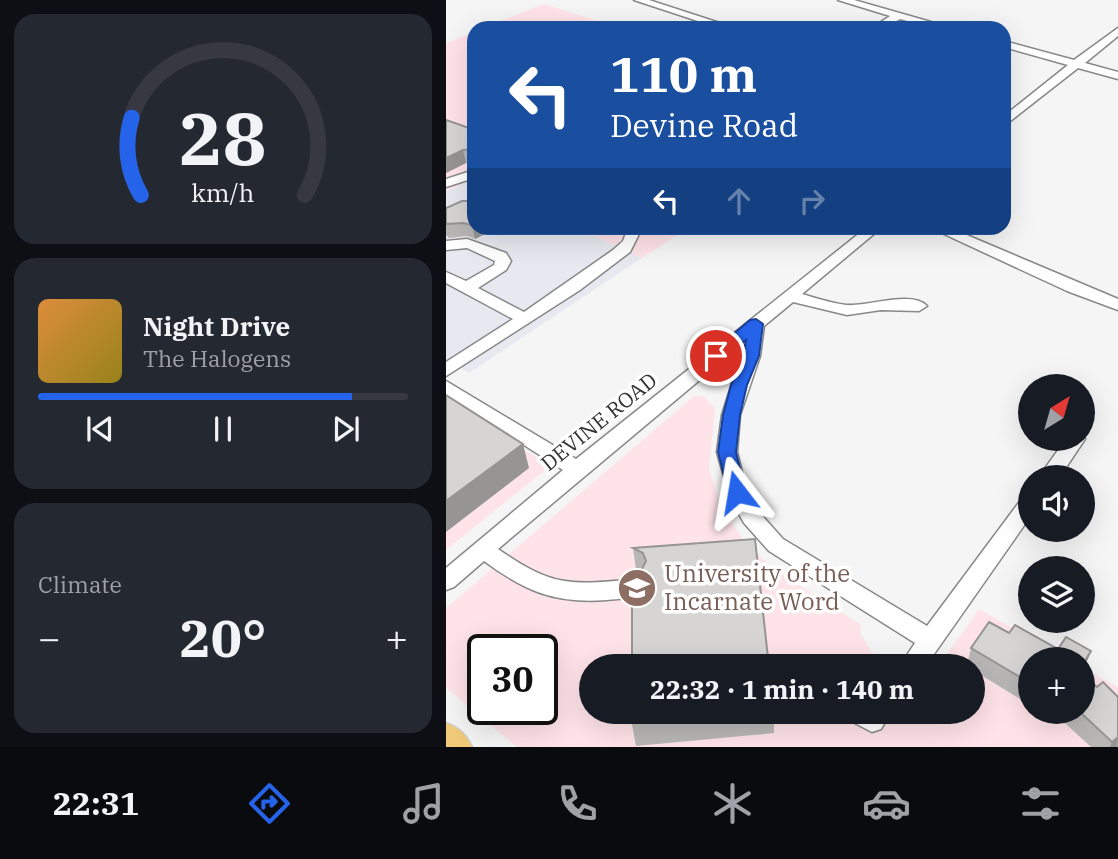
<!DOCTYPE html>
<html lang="en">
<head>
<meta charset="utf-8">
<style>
	body { margin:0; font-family:"IBM Plex Serif",serif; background:#242831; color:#f1f3f6; height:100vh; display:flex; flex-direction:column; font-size:26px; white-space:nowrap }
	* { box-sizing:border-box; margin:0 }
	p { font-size:23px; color:#9ea1a6 }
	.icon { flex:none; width:38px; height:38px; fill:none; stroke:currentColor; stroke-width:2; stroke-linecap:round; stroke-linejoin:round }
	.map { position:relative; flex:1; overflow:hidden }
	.sheet { display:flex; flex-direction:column; gap:14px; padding:14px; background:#0d0f14; width:446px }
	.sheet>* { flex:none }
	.hud { position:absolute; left:21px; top:21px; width:544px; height:214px; border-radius:21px; box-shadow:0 7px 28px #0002; background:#1a4fa0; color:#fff; overflow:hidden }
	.needle { width:46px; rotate:37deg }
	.buttons { position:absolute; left:572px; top:374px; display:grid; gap:14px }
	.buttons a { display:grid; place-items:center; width:77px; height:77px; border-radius:50%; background:#171b24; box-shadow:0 7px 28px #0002; font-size:35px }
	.speed { position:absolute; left:21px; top:634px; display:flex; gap:14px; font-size:35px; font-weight:700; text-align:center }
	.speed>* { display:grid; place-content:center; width:91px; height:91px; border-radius:50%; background:#171b24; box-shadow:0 7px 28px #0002; line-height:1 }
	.speed .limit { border:4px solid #111; border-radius:10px; background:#fff; color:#111 }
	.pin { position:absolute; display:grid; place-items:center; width:60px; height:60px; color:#fff; margin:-30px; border:4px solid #fff; border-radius:50%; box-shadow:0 2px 7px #0007 }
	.me { position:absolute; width:77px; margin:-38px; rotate:346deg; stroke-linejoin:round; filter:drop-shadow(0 0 5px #0008) }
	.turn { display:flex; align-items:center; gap:24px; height:147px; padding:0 28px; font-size:32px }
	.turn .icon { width:91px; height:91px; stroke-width:2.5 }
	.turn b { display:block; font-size:49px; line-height:60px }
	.lanes { display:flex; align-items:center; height:66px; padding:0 28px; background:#0003; justify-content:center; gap:35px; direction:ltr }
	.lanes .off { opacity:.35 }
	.big { font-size:52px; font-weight:700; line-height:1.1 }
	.sheet .card { flex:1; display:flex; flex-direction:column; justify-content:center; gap:10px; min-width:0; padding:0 24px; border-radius:21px; background:#242831 }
	.sheet .dial { align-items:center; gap:0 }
	.dial svg { height:182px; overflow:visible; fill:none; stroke:#363941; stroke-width:7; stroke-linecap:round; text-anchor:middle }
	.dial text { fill:#f1f3f6; stroke:none }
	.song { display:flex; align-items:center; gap:21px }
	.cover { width:84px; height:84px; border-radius:10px; background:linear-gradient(135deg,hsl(30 70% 55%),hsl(50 70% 35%)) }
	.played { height:7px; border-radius:4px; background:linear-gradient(90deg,#2563eb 85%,#363941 85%) }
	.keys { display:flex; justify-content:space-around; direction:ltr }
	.heat { display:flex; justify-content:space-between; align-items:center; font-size:38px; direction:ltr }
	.trip { position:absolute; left:133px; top:654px; width:406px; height:70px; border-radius:35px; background:#171b24; box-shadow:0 7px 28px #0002; font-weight:700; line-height:70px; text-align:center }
	.dock { display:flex; height:112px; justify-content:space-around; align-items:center; background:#090b0e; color:#9ea1a6 }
	.dock .icon { width:49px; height:49px }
	.dock .active { color:#2563eb }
	.dock b { font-size:32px; color:#f1f3f6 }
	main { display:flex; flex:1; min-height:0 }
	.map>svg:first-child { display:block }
</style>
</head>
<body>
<main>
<section class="sheet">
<div class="card dial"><svg viewBox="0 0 100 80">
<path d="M14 69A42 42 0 1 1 86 69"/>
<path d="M14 69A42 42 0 0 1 10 35" stroke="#2563eb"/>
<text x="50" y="56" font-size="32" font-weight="700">28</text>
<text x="50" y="72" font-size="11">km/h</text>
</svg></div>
<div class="card">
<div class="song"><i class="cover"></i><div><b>Night Drive</b><p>The Halogens</p></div></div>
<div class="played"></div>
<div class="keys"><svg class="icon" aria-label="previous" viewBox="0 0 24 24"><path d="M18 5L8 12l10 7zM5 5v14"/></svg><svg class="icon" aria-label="pause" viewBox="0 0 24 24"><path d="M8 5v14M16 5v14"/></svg><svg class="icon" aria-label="next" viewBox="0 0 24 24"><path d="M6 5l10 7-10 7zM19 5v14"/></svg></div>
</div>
<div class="card"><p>Climate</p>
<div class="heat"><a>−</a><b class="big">20°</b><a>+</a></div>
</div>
</section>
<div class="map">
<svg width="672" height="747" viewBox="0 0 672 747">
	<rect width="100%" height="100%" fill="#f5f5f6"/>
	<path fill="#e8e8f0" d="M 24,179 L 28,180 L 28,228 L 131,228 L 196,258 L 23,373 L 0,359 L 0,191 Z"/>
	<path fill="#fee3e8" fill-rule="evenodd" d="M 98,4 L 173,28 L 37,28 Z
		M 28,32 L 28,180 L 24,179 L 0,191 L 0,43 Z
		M 131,228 L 242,228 L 196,258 Z
		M 248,396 L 257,396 L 269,408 L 263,468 L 274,504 L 295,537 L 326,568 L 414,624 L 415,634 L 426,653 L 449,667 L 145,667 L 145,712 L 527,712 L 527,667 L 492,667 L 533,609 L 623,660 L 584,660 L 584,712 L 637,712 L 637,668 L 672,687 L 672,747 L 71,747 L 0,688 L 0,608 ZM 37,649 L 96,649 L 96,709 L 37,709 Z
		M 0,400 L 95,460 L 99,466 L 97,472 L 0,550 Z"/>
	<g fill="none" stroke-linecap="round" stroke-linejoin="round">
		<g stroke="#888889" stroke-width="3">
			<path id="minor" d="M 188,0 L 203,0 L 289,28 L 273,28 Z
				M 392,0 L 408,0 L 506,28 L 489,28 L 454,19 L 438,28 L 426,28 L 444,16 Z
				M 672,28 L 672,36 L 639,63 L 672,72 L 672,79 L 632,68 L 558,126 L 558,116 L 622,65 L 558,47 L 558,41 L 628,60 Z
				M 28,170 L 28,178 L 0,187 L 0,179 Z
				M 182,228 L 196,228 L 184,252 L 134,290 L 0,376 L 0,362 L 67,319 L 0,283 L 0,272 L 20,281 L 48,265 L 49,261 L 21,248 L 0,250 L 0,241 L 21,239 L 60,253 L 65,261 L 60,270 L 32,288 L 78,312 L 167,250 L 177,241 Z
				M 420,228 L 435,228 L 356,294 C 370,298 385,303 400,305 C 420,307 466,290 481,306 L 473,311 L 435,310 L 401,315 L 347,302 L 318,326 L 314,356 L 294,415 L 291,452 L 301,492 L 312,511 L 337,539 L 481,626 L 577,497 L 584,495 L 584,517 L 479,667 L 453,667 L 469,643 L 323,551 L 298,523 L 284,498 L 271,452 L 276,415 L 299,342 L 52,549 C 108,588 125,585 191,579 L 199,582 L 202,588 L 199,594 C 187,598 173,599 161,600 C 108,604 79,591 38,561 L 8,587 L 0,590 L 0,568 L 117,470 L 0,395 L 0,381 L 130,459 Z
				M 485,228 L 504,228 L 672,299 L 672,310 L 621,291 Z
				M 637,435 L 639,439 L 613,478 L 592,478 L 620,439 L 637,439 Z
				M 400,712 L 445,712 L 435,729 L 426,732 L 403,720 Z"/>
		</g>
		<g stroke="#d2d2d2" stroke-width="3">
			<path id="major" d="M 0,723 C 13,728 20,734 26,747 L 0,747 Z"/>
		</g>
		<use href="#minor" fill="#fff" fill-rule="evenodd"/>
		<use href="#major" fill="#efcb79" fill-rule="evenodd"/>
	</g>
	<path fill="#b8b7b6" d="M 23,128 L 28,128 L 28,163 L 20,163 L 0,173 Z
		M 16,201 L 28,228 L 45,228 L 43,232 L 29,239 L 21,236 L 3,238 L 0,235 L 0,208 Z
		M 309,539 L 190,570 L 187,548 Z
		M 563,633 L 612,649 L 645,651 L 637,671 L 637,660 L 584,660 L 584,705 L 527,670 L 527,667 L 521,666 L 525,648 Z
		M 651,687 L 672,697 L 672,747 L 645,747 L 608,713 L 606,718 L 597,712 L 637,712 Z
		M 185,712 L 328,712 L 328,733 L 190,746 L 185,719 Z"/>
	<path fill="#969594" d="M 17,150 L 20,163 L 0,173 L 0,158 Z
		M 28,224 L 28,228 L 45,228 L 43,232 L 29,239 L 26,225 Z
		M 77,444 L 83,468 L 0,532 L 0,501 Z
		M 645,651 L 637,671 L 637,664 Z
		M 672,737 L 671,747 L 664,747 L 666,742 Z"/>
	<path fill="#d6d5d4" stroke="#969594" stroke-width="2" d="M 0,120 L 23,128 L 28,128 L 28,149 L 17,150 L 0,158 Z
		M 16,201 L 28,201 L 28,224 L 26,225 L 17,223 L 0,224 L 0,208 Z
		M 0,395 L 77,444 L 0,501 Z
		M 309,539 L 323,667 L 186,667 L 186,571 L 196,569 L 200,561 L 197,553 L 187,548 Z
		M 543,622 L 563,633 L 569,625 L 612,649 L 620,637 L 645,651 L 637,664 L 637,660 L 584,660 L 584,683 L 525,648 Z
		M 637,675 L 651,687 L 657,682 L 672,697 L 672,737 L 666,742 L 634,712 L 637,712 Z
		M 185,712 L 259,712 L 185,719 Z"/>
	<path fill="#2563eb" stroke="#184099" stroke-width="2" d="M 310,319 L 317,324 L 313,356 L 301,385 L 294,415 L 290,452 L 300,492 L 297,497 L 285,497 L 282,492 L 272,452 L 277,415 L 285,385 L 297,356 L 300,340 L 276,359 L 265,359 L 262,356 L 304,320 Z"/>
	<defs>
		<g id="university-disc" transform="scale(2.0125)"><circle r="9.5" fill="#8d6e63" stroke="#fff"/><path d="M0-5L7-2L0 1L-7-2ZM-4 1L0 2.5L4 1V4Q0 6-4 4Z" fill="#fff"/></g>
	</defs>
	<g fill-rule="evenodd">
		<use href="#university-disc" x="191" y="588"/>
	</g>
	<g text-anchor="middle" stroke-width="7" stroke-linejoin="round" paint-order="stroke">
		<g font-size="21" fill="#323232" stroke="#fff">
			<text transform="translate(153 422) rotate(-39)" y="7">DEVINE ROAD</text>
		</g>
		<g font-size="24" fill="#785e54" stroke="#fff" text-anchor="start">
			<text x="218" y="582">University of the<tspan x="218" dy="28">Incarnate Word</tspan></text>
		</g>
	</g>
</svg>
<div class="buttons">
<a><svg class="needle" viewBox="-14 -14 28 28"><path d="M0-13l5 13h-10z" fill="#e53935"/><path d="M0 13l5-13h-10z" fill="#9ea1a6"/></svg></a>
<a><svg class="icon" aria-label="sound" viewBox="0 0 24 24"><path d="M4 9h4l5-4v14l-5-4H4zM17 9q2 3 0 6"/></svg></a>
<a><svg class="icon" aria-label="layers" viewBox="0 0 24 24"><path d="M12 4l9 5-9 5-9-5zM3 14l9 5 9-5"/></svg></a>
<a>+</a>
</div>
<div class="speed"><div class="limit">30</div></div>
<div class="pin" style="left:270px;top:356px;background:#d93025"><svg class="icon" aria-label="arrive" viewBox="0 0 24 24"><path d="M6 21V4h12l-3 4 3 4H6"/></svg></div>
<svg class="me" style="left:291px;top:492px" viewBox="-20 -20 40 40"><path d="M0-17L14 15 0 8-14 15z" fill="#2563eb" stroke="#fff" stroke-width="4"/></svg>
<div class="trip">22:32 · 1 min · 140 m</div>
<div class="hud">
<div class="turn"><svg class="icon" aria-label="left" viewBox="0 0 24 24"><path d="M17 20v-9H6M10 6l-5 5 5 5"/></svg><div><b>110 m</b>Devine Road</div></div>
<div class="lanes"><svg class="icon" aria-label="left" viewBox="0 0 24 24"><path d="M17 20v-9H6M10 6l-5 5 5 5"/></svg><svg class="icon off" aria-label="ahead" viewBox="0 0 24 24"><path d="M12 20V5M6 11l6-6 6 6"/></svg><svg class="icon off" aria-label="right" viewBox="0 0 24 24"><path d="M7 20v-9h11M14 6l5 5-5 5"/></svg></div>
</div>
</div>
</main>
<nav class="dock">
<b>22:31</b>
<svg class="icon active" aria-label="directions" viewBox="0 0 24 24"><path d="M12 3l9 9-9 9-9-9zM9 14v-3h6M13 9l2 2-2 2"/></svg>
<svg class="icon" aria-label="music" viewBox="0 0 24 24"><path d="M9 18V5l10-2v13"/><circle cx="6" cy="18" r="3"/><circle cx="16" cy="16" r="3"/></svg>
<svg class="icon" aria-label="phone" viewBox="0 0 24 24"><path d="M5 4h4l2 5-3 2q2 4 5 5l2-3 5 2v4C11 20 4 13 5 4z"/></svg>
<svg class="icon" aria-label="climate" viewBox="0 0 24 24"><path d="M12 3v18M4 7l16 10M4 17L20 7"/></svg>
<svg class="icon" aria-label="car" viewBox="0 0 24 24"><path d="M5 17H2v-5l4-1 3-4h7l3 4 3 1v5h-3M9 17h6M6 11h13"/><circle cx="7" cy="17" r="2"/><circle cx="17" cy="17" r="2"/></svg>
<svg class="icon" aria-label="filters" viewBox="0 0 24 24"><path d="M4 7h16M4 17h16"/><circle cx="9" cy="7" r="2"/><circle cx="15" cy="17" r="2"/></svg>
</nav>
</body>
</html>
